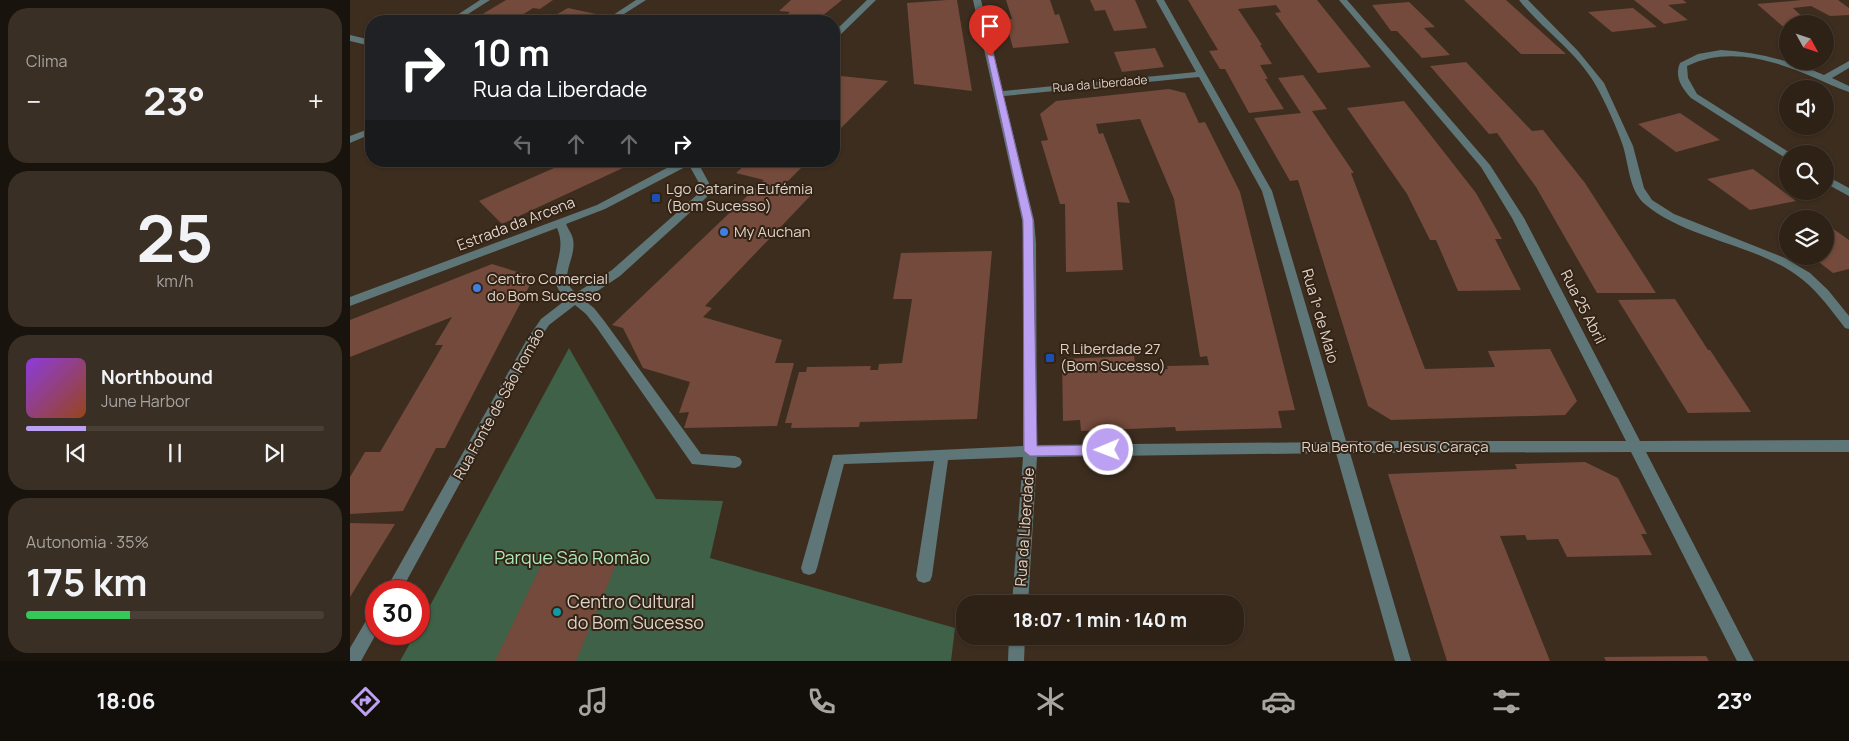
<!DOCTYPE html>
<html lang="pt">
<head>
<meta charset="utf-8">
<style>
	body { margin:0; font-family:Manrope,sans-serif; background:#3a2f24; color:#f1f3f6; height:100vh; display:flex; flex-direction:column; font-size:19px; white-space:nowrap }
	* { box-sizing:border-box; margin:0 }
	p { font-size:16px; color:#a7a4a1 }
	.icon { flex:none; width:28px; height:28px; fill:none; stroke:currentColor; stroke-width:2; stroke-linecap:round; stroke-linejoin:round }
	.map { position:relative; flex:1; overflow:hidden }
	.drawer { display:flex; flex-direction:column; gap:8px; padding:8px; background:#19130d; width:350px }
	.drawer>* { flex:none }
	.top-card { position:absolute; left:15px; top:15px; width:475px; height:152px; border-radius:20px; box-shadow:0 1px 4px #0004,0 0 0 1px #493f36; background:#202124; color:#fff; overflow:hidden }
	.needle { width:32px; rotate:130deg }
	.controls { position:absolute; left:1429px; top:15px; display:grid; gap:10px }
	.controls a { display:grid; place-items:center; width:55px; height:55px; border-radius:50%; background:#2e2217; box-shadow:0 1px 4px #0004,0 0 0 1px #493f36; font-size:25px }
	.speed { position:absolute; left:15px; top:580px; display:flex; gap:10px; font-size:25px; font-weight:700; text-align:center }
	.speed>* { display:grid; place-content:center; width:65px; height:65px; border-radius:50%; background:#2e2217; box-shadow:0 1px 4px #0004,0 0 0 1px #493f36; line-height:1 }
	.speed .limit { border:8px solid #d22; background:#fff; color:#111 }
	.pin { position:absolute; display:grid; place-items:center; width:42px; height:42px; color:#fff; margin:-51px -21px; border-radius:50% 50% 50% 0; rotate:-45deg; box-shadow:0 0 5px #0007 }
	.pin .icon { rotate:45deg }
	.me { position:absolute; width:55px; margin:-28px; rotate:269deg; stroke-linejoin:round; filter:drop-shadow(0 0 4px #0008) }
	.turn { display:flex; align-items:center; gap:18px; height:105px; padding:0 25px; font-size:22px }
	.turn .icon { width:65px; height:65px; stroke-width:2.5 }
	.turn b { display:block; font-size:35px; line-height:42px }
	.lanes { display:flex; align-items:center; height:48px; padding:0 25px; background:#0003; justify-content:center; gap:25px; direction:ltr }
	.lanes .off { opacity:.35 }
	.big { font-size:38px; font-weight:700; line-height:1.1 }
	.drawer .widget { flex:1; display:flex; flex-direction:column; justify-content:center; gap:8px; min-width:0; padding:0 18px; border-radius:20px; background:#3a2f24 }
	.drawer .dial { align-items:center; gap:0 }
	.dial b { font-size:65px; line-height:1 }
	.song { display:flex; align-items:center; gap:15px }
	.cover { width:60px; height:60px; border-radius:8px; background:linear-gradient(135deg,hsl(270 70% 55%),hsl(20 70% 35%)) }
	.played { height:5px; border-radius:2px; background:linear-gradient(90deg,#bca0f2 20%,#493f36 20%) }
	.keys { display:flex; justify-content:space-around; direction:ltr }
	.heat { display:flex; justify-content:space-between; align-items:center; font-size:28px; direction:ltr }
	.charge { height:8px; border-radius:4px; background:linear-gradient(90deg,#34c759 35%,#493f36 0) }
	.trip { position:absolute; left:606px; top:595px; width:288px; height:50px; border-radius:20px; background:#2e2217; box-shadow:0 1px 4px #0004,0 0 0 1px #493f36; font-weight:700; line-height:50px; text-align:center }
	.tabs { display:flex; height:80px; justify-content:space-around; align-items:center; background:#120e09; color:#a7a4a1 }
	.tabs .icon { width:35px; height:35px }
	.tabs .active { color:#bca0f2 }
	.tabs b { font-size:22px; color:#f1f3f6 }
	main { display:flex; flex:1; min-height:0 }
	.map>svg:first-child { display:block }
</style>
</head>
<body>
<main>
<section class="drawer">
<div class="widget"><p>Clima</p>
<div class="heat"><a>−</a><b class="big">23°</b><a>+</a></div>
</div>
<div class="widget dial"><b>25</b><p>km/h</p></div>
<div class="widget">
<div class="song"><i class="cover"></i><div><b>Northbound</b><p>June Harbor</p></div></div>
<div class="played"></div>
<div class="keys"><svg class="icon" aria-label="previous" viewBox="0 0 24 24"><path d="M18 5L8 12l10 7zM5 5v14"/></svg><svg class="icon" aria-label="pause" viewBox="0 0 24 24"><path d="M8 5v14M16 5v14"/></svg><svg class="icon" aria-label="next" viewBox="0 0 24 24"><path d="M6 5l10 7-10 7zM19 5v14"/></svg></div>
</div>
<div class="widget"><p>Autonomia · 35%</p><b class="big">175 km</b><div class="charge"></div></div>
</section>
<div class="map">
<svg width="1499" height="661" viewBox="0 0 1499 661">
	<rect width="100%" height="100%" fill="#3d2d1f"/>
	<path fill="#3e6147" d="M 219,348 L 306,499 L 373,501 L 360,558 L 605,628 L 601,661 L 50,661 L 65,634 L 69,634 L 69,626 Z"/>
	<path fill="#734a3b" d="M 156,0 L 203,0 L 190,9 L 183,8 L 163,21 L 121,21 Z
		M 441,0 L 492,0 L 466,21 L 430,21 L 440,12 L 429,11 Z
		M 597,0 L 607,0 L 622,91 L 564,84 L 557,3 Z
		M 656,0 L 700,0 L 705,15 L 709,14 L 719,43 L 663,48 L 655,19 L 662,19 Z
		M 740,0 L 785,0 L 797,28 L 764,31 L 755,10 L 745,11 Z
		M 838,0 L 967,0 L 1021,67 L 968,73 L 925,13 L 931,12 L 926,5 L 888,9 L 912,45 L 910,45 L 922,64 L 910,65 L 918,79 L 915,79 L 934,109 L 899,113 L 875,69 L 870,69 L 859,51 L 868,50 Z
		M 1114,0 L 1156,0 L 1216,54 L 1171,54 Z
		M 1284,0 L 1333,0 L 1337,3 L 1318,5 L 1338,20 L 1314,24 Z
		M 1452,0 L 1488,0 L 1499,8 L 1499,15 L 1480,16 L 1461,6 L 1443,8 L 1460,24 L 1438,24 L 1438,31 L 1407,4 Z
		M 1059,2 L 1085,27 L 1074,28 L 1100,55 L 1072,58 L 1047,31 L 1041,31 L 1022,5 Z
		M 218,8 L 246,14 L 234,21 L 195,21 Z
		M 1283,8 L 1307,27 L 1262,32 L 1238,12 Z
		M 805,48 L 814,67 L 772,72 L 764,52 Z
		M 1116,62 L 1182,131 L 1193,130 L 1235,183 L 1306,293 L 1247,293 L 1186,187 L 1147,133 L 1139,134 L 1080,66 Z
		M 953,75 L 977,109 L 962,111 L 1004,173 L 1001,173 L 1075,369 L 1145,367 L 1138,351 L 1200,349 L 1227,401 L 1215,415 L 1041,420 L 1018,406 L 948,180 L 940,181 L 904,118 L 951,113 L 928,78 Z
		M 491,76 L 538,81 L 484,135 L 484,83 Z
		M 819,89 L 835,93 L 849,123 L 855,122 L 890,192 L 945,410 L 928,411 L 932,428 L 826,431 L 825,427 L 731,431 L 730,420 L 713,421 L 712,359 L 784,356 L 786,370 L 818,369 L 817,366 L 859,365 L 857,356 L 850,357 L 824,199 L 790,119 L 746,124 L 749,134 L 753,133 L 780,203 L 767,202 L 773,270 L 716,272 L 715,204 L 710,204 L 691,141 L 698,140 L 690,114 L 706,101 Z
		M 1054,101 L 1126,193 L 1152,239 L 1145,239 L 1171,290 L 1108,291 L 1086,240 L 1080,240 L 1057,194 L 997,108 Z
		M 1330,113 L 1370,140 L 1326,152 L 1288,124 Z
		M 220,161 L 288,161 L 152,224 L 129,201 Z
		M 399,161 L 458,161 L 434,185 L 464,192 L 355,306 L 362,308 L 353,317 L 432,340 L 425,363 L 444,363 L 427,426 L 334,428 L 339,412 L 329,413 L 340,382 L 293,368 L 273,328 L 262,325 L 414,180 L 386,173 Z
		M 1403,169 L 1446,201 L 1400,210 L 1357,179 Z
		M 1475,223 L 1499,240 L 1499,269 L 1483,273 L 1461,256 L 1475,256 Z
		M 642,251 L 627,419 L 510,422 L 509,427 L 441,428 L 442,423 L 435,423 L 449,372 L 456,372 L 457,367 L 521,366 L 520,370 L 528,370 L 529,364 L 552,363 L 562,299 L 543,299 L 551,253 Z
		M 142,264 L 184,277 L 95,448 L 86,448 L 53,511 L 0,514 L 0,477 L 15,452 L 30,452 L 93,345 L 85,345 L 102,317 L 0,357 L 0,320 Z
		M 1325,299 L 1358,350 L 1360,350 L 1401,412 L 1338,413 L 1268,300 Z
		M 1235,462 L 1268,478 L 1297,534 L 1291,534 L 1302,555 L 1217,557 L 1208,539 L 1177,540 L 1175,535 L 1150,536 L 1200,661 L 1097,661 L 1038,474 L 1167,469 L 1165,464 Z
		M 0,523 L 45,524 L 0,597 Z
		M 267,562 L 226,661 L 145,661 L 192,563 Z
		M 1356,656 L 1359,661 L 1256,661 L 1254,657 Z"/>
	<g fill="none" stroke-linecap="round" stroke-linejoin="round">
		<path fill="#5e7677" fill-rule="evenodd" d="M 130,0 L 140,0 L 107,21 L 98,21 Z
			M 286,0 L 296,0 L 263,21 L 254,21 Z
			M 517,0 L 526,0 L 487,38 L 484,39 L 484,32 Z
			M 623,0 L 631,0 L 653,91 L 846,72 L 806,0 L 814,0 L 922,191 L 996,441 L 1276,441 L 1162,218 L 1131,167 L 989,0 L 997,0 L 1140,165 L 1174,218 L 1290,441 L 1499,440 L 1499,452 L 1296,452 L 1404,661 L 1387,661 L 1281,452 L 1000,453 L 1061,661 L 1045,661 L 986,453 L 687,457 L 678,604 L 662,604 L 673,457 L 598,460 L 582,576 L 580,581 L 574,583 L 568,581 L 566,576 L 584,461 L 494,464 L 467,568 L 465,573 L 459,575 L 453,573 L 451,568 L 483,455 L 673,446 L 674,243 L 672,220 ZM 849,77 L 912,191 L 983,442 L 687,445 L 686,243 L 684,220 L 654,96 Z
			M 1169,0 L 1178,0 L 1228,51 L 1254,83 L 1283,146 L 1294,188 L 1302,200 L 1324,214 L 1435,258 L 1460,273 L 1478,290 L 1499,316 L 1499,329 L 1495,328 C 1482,311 1469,293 1453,280 C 1409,244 1340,241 1296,205 C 1279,192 1279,165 1273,146 C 1266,126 1256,103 1245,84 C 1226,51 1192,29 1169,0 Z
			M 0,35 L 21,40 L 21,46 L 0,41 Z
			M 1371,50 C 1407,52 1441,61 1474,75 L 1499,61 L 1499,68 L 1482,78 L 1499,86 L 1499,92 C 1487,88 1475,82 1463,77 C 1423,60 1378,46 1337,66 L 1338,78 L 1347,94 L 1442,154 L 1438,154 L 1438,158 L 1434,157 L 1341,98 C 1332,88 1324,77 1330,63 L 1348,54 Z
			M 21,128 L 21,134 L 0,143 L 0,136 Z
			M 330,161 L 347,161 L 359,183 L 357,197 L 270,276 L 234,300 L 244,308 L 255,322 L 351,454 L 385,456 L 390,458 L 392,462 L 390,466 L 385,468 L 342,464 L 247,328 L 236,314 L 225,305 L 199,325 L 185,346 L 51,591 L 35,591 L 176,341 L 191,319 L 217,299 C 190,277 220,257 207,228 L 0,306 L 0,297 L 247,205 ZM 339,165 L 349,183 L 348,194 L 262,270 L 226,293 C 206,277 227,260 223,239 C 222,234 218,229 216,224 L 255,209 Z
			M 1475,175 L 1499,188 L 1499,196 L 1475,183 Z
			M 26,611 L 26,634 L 11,661 L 0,661 L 0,648 L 20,614 Z
			M 659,636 L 675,636 L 674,661 L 658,661 Z"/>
	</g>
	<path fill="#bca0f2" stroke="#7a689d" d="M 637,54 L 644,56 L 683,220 L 687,446 L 758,445 L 764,450 L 758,455 L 680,456 L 674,451 L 673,220 Z"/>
	<g fill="#1a4fb4" stroke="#332315" stroke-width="2">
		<rect x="301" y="193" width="10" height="10" rx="2.5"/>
		<rect x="695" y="353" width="10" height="10" rx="2.5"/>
	</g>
	<g fill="#3f7fe0" stroke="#332315" stroke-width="2">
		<circle cx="374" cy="232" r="5"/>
		<circle cx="127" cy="288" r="5"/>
	</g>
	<circle fill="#0f9aa8" stroke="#332315" stroke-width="2" cx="207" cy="612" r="5"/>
	<g text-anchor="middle" stroke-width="4" stroke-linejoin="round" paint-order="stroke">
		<g font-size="12" fill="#ded3cb" stroke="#332315">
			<text transform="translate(750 84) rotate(-5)" y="4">Rua da Liberdade</text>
		</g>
		<g font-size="15" fill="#ded3cb" stroke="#332315" text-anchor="start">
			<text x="316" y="194">Lgo Catarina Eufémia<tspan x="316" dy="17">(Bom Sucesso)</tspan></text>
			<text x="384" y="237">My Auchan</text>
			<text x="137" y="284">Centro Comercial<tspan x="137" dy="17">do Bom Sucesso</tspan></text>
			<text x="710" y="354">R Liberdade 27<tspan x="710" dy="17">(Bom Sucesso)</tspan></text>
		</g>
		<g font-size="15" fill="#ded3cb" stroke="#332315">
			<text transform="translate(166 224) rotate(-21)" y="5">Estrada da Arcena</text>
			<text transform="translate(1233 307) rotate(63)" y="5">Rua 25 Abril</text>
			<text transform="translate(970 316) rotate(74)" y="5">Rua 1º de Maio</text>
			<text transform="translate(149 404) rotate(-61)" y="5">Rua Fonte de São Romão</text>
			<text x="1045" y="452">Rua Bento de Jesus Caraça</text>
			<text transform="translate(675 527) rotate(-86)" y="5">Rua da Liberdade</text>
		</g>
		<g font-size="18" fill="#aae9ba" stroke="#332315">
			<text x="222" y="564">Parque São Romão</text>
		</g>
		<g font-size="18" fill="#ded3cb" stroke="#332315" text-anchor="start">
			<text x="217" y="608">Centro Cultural<tspan x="217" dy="21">do Bom Sucesso</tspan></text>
		</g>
	</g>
</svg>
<div class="controls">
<a><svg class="needle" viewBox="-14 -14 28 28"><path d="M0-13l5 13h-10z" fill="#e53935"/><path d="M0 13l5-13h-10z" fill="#a7a4a1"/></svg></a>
<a><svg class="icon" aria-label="sound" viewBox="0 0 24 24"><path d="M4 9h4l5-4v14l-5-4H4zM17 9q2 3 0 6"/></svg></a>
<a><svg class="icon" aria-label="search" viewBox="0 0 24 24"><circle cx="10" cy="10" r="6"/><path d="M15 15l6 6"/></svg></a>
<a><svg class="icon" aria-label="layers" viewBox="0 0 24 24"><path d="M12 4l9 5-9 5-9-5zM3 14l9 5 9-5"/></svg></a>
</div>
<div class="speed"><div class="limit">30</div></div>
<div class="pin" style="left:640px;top:56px;background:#d93025"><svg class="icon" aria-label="arrive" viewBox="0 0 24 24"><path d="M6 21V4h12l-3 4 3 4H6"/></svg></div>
<svg class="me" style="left:758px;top:450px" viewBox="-20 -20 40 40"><circle r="17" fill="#bca0f2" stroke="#fff" stroke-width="3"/><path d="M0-11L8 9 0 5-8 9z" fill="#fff"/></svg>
<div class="trip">18:07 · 1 min · 140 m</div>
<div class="top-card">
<div class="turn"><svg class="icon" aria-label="right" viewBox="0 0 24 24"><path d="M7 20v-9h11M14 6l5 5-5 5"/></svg><div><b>10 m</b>Rua da Liberdade</div></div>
<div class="lanes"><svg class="icon off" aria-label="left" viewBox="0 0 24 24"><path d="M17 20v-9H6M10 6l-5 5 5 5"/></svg><svg class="icon off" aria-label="ahead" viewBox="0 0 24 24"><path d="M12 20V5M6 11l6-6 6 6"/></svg><svg class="icon off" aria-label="ahead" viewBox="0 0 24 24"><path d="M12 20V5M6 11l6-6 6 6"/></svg><svg class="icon" aria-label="right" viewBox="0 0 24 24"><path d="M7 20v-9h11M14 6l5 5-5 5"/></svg></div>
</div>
</div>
</main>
<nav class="tabs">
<b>18:06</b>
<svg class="icon active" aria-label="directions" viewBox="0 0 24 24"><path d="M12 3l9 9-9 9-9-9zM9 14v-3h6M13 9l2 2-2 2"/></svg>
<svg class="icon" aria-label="music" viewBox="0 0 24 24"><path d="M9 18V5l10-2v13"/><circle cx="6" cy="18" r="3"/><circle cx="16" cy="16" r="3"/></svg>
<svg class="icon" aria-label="phone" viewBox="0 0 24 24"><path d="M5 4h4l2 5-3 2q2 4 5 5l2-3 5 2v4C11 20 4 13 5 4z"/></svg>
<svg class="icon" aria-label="climate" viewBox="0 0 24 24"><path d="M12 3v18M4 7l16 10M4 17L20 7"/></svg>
<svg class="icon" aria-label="car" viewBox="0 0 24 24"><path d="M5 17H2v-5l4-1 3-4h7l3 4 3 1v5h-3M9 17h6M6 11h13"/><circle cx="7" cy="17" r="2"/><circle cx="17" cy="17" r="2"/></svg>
<svg class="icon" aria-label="filters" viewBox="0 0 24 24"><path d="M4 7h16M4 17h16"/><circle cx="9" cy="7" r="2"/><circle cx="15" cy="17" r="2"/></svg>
<b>23°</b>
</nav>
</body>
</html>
